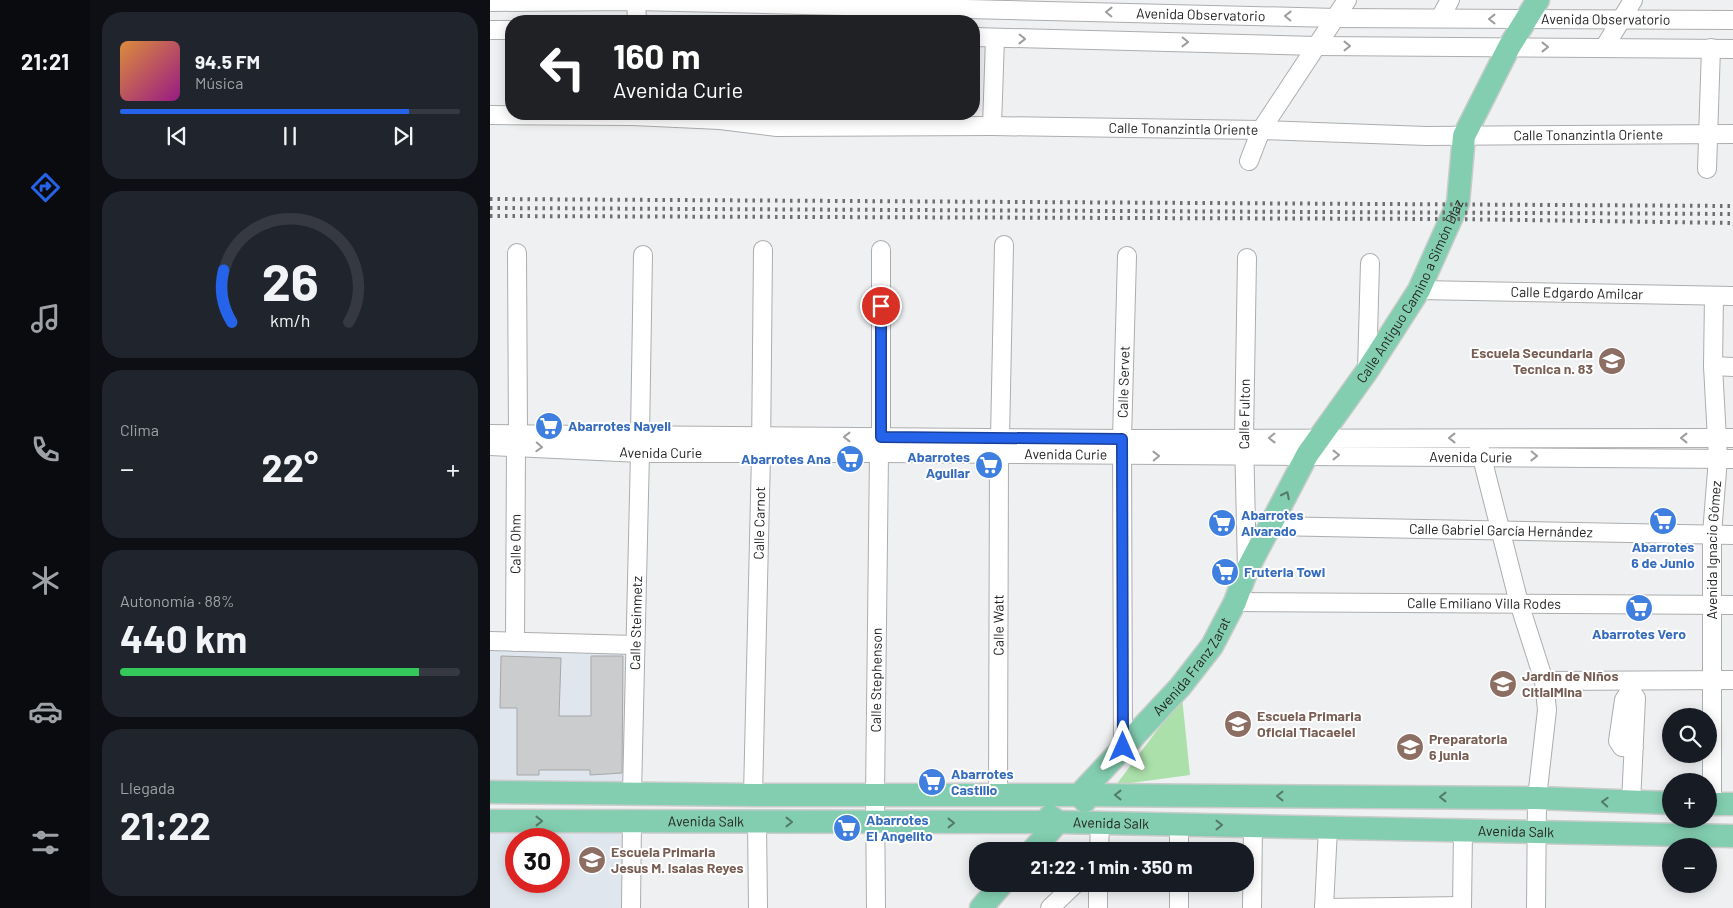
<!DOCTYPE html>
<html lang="es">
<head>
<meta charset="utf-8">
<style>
	body { margin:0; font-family:Barlow,sans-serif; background:#20242c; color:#f1f3f6; height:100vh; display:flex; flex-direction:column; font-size:19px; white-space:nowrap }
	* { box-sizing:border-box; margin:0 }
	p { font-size:16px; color:#9ea1a6 }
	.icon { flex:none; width:28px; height:28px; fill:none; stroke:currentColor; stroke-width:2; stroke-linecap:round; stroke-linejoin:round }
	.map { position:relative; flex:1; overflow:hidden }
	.sheet { display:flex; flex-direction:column; gap:12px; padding:12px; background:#0d0f14; width:400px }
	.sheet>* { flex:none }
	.guide { position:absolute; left:15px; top:15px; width:475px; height:105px; border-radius:20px; box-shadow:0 2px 12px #0003; background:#202124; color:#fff; overflow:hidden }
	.controls { position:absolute; left:1172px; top:708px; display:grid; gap:10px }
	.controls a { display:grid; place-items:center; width:55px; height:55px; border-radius:50%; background:#171b24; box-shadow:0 2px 12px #0003; font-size:25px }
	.speed { position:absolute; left:15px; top:828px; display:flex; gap:10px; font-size:25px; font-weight:700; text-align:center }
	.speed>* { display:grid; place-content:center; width:65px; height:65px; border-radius:50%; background:#171b24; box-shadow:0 2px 12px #0003; line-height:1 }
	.speed .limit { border:8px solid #d22; background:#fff; color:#111 }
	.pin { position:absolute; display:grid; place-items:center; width:42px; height:42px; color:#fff; margin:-21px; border:2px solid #fff; border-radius:50%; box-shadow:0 1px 5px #0007 }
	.me { position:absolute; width:55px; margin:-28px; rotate:0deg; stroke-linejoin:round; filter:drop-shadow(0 0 4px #0008) }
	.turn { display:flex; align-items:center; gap:18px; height:105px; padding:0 25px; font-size:22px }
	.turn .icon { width:65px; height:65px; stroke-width:2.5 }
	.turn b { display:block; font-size:35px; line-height:42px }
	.big { font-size:38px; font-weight:700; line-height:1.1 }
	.sheet .tile { flex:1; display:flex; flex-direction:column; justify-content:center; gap:8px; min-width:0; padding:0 18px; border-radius:20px; background:#20242c }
	.sheet .dial { align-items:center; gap:0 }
	.dial svg { height:130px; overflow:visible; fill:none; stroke:#363941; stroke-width:7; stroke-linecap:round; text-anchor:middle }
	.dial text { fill:#f1f3f6; stroke:none }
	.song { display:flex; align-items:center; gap:15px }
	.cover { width:60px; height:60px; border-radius:8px; background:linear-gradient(135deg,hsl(30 70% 55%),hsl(310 70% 35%)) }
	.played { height:5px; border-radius:2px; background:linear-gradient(90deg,#2563eb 85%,#363941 85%) }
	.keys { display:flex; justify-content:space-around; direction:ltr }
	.heat { display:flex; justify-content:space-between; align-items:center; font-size:28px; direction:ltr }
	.charge { height:8px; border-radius:4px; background:linear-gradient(90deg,#34c759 88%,#363941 0) }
	.trip { position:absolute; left:479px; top:842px; width:285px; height:50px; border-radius:20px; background:#171b24; box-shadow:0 2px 12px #0003; font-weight:700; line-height:50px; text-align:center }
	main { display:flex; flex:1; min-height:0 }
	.dock { display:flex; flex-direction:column; width:90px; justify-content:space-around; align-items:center; background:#090b0e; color:#9ea1a6 }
	.dock .icon { width:35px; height:35px }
	.dock .current { color:#2563eb }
	.dock b { font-size:22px; color:#f1f3f6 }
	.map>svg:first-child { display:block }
</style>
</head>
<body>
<main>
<nav class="dock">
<b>21:21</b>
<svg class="icon current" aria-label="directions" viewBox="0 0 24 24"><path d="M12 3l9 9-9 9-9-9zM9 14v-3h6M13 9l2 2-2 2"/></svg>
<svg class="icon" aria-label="music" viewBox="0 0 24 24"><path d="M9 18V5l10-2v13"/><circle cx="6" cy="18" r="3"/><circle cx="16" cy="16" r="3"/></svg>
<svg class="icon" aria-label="phone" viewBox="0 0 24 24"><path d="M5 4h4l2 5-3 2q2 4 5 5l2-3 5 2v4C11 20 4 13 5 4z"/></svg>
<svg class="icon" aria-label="climate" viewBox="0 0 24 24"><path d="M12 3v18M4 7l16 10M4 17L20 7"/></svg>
<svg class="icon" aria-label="car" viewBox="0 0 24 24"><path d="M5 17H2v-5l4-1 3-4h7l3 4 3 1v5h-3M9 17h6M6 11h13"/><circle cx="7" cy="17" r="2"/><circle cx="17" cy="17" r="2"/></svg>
<svg class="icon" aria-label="filters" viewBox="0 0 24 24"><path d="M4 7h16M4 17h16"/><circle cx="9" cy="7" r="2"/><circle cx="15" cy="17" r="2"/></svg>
</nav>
<section class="sheet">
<div class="tile">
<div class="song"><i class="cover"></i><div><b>94.5 FM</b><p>Música</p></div></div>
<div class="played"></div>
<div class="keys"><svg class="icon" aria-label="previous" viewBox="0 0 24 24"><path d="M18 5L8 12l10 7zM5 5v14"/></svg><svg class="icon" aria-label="pause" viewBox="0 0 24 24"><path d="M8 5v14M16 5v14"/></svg><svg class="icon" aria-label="next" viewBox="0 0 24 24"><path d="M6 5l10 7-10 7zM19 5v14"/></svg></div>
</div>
<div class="tile dial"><svg viewBox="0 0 100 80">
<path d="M14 69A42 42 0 1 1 86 69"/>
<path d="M14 69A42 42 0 0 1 9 37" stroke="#2563eb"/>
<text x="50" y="56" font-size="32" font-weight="700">26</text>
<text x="50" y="72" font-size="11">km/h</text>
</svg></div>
<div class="tile"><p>Clima</p>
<div class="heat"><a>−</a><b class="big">22°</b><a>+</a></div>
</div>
<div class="tile"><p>Autonomía · 88%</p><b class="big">440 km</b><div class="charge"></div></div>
<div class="tile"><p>Llegada</p><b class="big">21:22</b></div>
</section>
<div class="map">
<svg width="1243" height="908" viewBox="0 0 1243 908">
	<rect width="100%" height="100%" fill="#eff0f2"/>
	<path fill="#dfe6ee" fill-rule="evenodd" d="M 0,649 L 136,650 L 137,784 L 0,785 Z
		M 0,830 L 135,830 L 135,908 L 0,908 ZM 26,839 L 69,839 L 69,881 L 26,881 Z"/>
	<path fill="#abe0aa" d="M 692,697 L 700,775 L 626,785 Z"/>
	<path fill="#cbccce" stroke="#a6a7a9" d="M 11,656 L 71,658 L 69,716 L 101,716 L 101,656 L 133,656 L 132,773 L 100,775 L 100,770 L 49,770 L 49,775 L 27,775 L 27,708 L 10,708 Z"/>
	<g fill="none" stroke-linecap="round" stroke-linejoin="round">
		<g stroke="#acadae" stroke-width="20">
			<g id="minor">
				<path d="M 146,0 L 147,21"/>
				<path id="s1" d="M 0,2 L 146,1 L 847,18 L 1243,20"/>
				<path d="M 950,18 L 960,0"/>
				<path d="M 0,30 L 21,30"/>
				<path d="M 484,37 L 827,46 L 1243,49"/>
				<path d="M 1114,48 L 1143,0"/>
				<path id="s2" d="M 0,115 L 143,116 L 230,120 L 287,127 L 502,126 L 771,130 L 936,136 L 1243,134"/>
				<path d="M 502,126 L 505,38"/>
				<path d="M 759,161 L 771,130 L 857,0"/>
				<path d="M 1217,169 L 1221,48"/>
				<path d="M 27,253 L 28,434"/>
				<path id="s3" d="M 929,290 L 1243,296"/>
				<path d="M 1223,366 L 1243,367"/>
				<path d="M 877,371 L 880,263"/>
				<path d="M 0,434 L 632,439 L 1243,438"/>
				<path d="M 150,435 L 153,255"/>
				<path d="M 391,437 L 391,250"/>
				<path d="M 510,438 L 514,245"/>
				<path id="s4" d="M 0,446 L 150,453 L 389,453 L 1243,459"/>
				<path d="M 989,446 L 1029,603 L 1054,681 L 1057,710 L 1047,798 L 1046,908"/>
				<path id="s5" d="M 780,526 L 1243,535"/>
				<path id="s6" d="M 757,569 L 754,438 L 757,258"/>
				<path id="s7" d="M 745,602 L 1243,605"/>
				<path d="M 0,641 L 145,645"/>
				<path id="s8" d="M 25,642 L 26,446"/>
				<path d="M 1054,681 L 1243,680"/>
				<path id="s9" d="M 633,747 L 632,439 L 637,256"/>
				<path id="s10" d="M 142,794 L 150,453"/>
				<path id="s11" d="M 263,795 L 271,455 L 273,250"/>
				<path id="s12" d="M 508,795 L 509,455"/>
				<path d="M 1141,803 L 1146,698 L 1143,694 L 1139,692 L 1134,700 L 1128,741 L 1132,747 L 1144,748"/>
				<path id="s13" d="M 1222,804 L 1222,534 L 1228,458 L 1223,366 L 1224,296"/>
				<path d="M 267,822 L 268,908"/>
				<path d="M 609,851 L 610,824"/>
				<path d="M 689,851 L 689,825"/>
				<path d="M 608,884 L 608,908"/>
				<path d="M 141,908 L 142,821"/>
				<path id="s14" d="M 386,908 L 385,795 L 389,453"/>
				<path d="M 560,908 L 585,884"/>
				<path d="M 689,908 L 689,884"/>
				<path d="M 762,908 L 763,825"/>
				<path d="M 834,908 L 972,906"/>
				<path d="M 834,908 L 838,828"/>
				<path d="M 972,908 L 973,830"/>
			</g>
		</g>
		<g stroke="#cacbcb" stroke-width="25">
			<g id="major">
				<path d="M 0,792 L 263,795 L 589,795 L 1047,798 L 1181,803"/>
				<path id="s15" d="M 595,801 L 589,795 L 690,687 L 722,646 L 745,602 L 757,570 L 817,455 L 877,371 L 929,290 L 968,203 L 974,136 L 1019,47 L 1048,0"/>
				<path d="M 1219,804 L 1243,804"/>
				<path id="s16" d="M 0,821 L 568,822 L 1243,836"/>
				<path d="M 542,851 L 568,822 L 560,816"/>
				<path d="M 491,908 L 512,884"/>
			</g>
		</g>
		<use href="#minor" stroke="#fff" stroke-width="18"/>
		<use href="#major" stroke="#83ceb0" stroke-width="22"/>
		<path stroke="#6e6f6f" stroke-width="4" stroke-dasharray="2.5 5" stroke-linecap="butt" d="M 0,199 L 1243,206
			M 0,208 L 1243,214
			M 0,216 L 962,219 L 1243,223"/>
	</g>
	<defs><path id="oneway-chevron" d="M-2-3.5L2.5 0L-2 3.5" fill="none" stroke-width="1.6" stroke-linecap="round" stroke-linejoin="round" transform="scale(1.25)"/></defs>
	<g stroke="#9c9d9d">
		<use href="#oneway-chevron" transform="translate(619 12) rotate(-179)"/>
		<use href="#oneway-chevron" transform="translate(798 16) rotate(-179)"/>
		<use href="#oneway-chevron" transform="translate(1002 19) rotate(-180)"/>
		<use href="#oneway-chevron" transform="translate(532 39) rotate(1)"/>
		<use href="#oneway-chevron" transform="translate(695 42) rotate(1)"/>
		<use href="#oneway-chevron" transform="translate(857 46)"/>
		<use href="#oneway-chevron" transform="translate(1055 47)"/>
		<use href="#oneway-chevron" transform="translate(357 437) rotate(-180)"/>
		<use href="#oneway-chevron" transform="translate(782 438) rotate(179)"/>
		<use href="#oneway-chevron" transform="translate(962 438) rotate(-180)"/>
		<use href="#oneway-chevron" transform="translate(1194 438) rotate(180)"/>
		<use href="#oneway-chevron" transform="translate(49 447) rotate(3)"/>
		<use href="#oneway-chevron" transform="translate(846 455)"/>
		<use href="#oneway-chevron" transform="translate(666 456) rotate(-1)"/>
		<use href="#oneway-chevron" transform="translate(1044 456) rotate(1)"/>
	</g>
	<g stroke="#547a6a">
		<use href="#oneway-chevron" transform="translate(796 495) rotate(-63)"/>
		<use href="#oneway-chevron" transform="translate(628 795) rotate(-180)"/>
		<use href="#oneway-chevron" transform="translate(790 796) rotate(-180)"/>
		<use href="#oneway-chevron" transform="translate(953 797) rotate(-180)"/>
		<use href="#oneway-chevron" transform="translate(1115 802) rotate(-177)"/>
		<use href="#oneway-chevron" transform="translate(49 821)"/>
		<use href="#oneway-chevron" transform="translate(299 822)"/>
		<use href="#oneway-chevron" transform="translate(461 823)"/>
		<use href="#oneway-chevron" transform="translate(729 825)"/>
	</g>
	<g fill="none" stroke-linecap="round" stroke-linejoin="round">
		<g stroke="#184099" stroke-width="12">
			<path id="route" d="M 391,306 L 391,437 L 632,439 L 633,747"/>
		</g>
		<use href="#route" stroke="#2563eb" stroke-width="9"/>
	</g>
	<defs>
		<g id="school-disc" transform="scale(1.4375)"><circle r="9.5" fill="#8d6e63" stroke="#fff"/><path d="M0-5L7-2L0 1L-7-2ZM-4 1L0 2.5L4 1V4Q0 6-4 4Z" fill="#fff"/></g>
		<g id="supermarket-disc" transform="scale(1.4375)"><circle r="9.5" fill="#3f7fe0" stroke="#fff"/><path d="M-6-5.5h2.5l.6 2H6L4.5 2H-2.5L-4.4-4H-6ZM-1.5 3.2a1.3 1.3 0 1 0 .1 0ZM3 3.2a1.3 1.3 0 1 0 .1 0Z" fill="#fff"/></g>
	</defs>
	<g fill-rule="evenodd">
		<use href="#school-disc" x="1122" y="361"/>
		<use href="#supermarket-disc" x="59" y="426"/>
		<use href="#supermarket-disc" x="360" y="459"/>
		<use href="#supermarket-disc" x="499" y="465"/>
		<use href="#supermarket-disc" x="1173" y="521"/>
		<use href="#supermarket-disc" x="732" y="523"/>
		<use href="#supermarket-disc" x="735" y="572"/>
		<use href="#supermarket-disc" x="1149" y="608"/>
		<use href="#school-disc" x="1013" y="684"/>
		<use href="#school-disc" x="748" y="724"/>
		<use href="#school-disc" x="920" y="747"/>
		<use href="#supermarket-disc" x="442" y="782"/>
		<use href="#supermarket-disc" x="357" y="828"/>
		<use href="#school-disc" x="102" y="860"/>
	</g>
	<g text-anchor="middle" stroke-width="4" stroke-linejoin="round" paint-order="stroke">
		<g font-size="14" fill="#242525" stroke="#fff">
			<text dy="5" stroke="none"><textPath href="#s1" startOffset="711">Avenida Observatorio</textPath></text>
			<text dy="5" stroke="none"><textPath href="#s1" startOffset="1116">Avenida Observatorio</textPath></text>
			<text dy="5" stroke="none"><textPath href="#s2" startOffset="694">Calle Tonanzintla Oriente</textPath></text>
			<text dy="5" stroke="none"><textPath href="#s2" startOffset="1099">Calle Tonanzintla Oriente</textPath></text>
			<text dy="5" stroke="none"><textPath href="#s15" startOffset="616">Calle Antiguo Camino a Simón Díaz</textPath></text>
			<text dy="5" stroke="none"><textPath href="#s3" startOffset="158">Calle Edgardo Amilcar</textPath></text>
			<text dy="5" stroke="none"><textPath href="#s9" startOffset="365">Calle Servet</textPath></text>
			<text dy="5" stroke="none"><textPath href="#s6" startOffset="155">Calle Fulton</textPath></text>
			<text dy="5" stroke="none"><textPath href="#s4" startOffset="171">Avenida Curie</textPath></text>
			<text dy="5" stroke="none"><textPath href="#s4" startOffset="576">Avenida Curie</textPath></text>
			<text dy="5" stroke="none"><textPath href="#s4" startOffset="981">Avenida Curie</textPath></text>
			<text dy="5" stroke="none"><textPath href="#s11" startOffset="272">Calle Carnot</textPath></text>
			<text dy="5" stroke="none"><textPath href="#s5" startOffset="231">Calle Gabriel García Hernández</textPath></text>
			<text dy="5" stroke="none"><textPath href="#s8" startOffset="98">Calle Ohm</textPath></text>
			<text dy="5" stroke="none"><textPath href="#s13" startOffset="254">Avenida Ignacio Gómez</textPath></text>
			<text dy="5" stroke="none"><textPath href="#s7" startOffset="249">Calle Emiliano Villa Rodes</textPath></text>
			<text dy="5" stroke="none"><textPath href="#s10" startOffset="171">Calle Steinmetz</textPath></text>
			<text dy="5" stroke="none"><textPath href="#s12" startOffset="170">Calle Watt</textPath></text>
			<text dy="5" stroke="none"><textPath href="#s15" startOffset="180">Avenida Franz Zarat</textPath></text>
			<text dy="5" stroke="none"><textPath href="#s14" startOffset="228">Calle Stephenson</textPath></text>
			<text dy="5" stroke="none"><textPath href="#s16" startOffset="216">Avenida Salk</textPath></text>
			<text dy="5" stroke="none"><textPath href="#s16" startOffset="621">Avenida Salk</textPath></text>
			<text dy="5" stroke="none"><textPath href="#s16" startOffset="1026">Avenida Salk</textPath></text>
		</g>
		<g font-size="14" font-weight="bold" fill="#785e54" stroke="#fff" text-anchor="start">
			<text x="1103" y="358" text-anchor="end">Escuela Secundaria<tspan x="1103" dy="16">Tecnica n. 83</tspan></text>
			<text x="1032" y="681">Jardin de Niños<tspan x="1032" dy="16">CitlalMina</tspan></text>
			<text x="767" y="721">Escuela Primaria<tspan x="767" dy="16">Oficial Tlacaelel</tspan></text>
			<text x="939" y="744">Preparatoria<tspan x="939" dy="16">6 junia</tspan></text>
			<text x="121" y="857">Escuela Primaria<tspan x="121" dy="16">Jesus M. Isaias Reyes</tspan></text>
		</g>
		<g font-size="14" font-weight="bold" fill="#366cbe" stroke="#fff" text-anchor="start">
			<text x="78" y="431">Abarrotes Nayeli</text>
			<text x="480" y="462" text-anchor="end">Abarrotes<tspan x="480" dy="16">Aguilar</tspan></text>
			<text x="341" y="464" text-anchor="end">Abarrotes Ana</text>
			<text x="751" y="520">Abarrotes<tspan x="751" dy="16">Alvarado</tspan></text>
			<text x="1173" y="552" text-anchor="middle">Abarrotes<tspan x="1173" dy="16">6 de Junio</tspan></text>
			<text x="754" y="577">Fruteria Towi</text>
			<text x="1149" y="639" text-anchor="middle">Abarrotes Vero</text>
			<text x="461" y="779">Abarrotes<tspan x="461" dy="16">Castillo</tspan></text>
			<text x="376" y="825">Abarrotes<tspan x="376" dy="16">El Angelito</tspan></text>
		</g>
	</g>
</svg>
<div class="controls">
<a><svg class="icon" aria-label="search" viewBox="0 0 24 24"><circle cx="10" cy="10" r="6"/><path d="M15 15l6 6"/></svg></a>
<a>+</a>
<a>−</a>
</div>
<div class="speed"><div class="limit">30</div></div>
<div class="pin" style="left:391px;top:306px;background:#d93025"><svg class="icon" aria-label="arrive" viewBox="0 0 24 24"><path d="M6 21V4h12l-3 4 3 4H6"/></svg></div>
<svg class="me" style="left:633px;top:747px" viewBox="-20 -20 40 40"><path d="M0-17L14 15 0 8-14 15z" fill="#2563eb" stroke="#fff" stroke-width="4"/></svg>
<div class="trip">21:22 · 1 min · 350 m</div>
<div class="guide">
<div class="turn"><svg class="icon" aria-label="left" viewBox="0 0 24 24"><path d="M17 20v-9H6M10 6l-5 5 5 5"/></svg><div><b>160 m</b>Avenida Curie</div></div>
</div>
</div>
</main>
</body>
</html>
